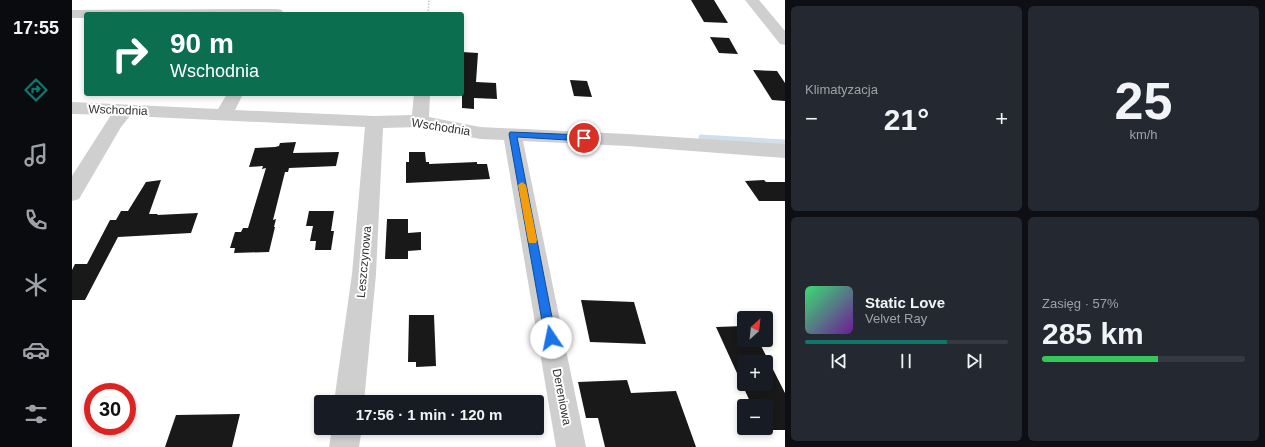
<!DOCTYPE html>
<html lang="pl">
<head>
<meta charset="utf-8">
<style>
	body { margin:0; font-family:Arial,sans-serif; background:#242831; color:#f1f3f6; height:100vh; display:flex; flex-direction:column; font-size:15px; white-space:nowrap }
	* { box-sizing:border-box; margin:0 }
	p { font-size:13px; color:#9ea1a6 }
	.icon { flex:none; width:22px; height:22px; fill:none; stroke:currentColor; stroke-width:2; stroke-linecap:round; stroke-linejoin:round }
	.map { position:relative; flex:1; overflow:hidden }
	.drawer { display:flex; flex-direction:column; gap:6px; padding:6px; background:#0d0f14; width:480px }
	.drawer>* { flex:none }
	.banner { position:absolute; left:12px; top:12px; width:380px; height:84px; border-radius:4px; box-shadow:0 2px 6px #0003; background:#0b6e4f; color:#fff; overflow:hidden }
	.needle { width:26px; rotate:27deg }
	.tools { position:absolute; left:665px; top:311px; display:grid; gap:8px }
	.tools a { display:grid; place-items:center; width:36px; height:36px; border-radius:4px; background:#171b24; box-shadow:0 2px 6px #0003; font-size:20px }
	.speed { position:absolute; left:12px; top:383px; display:flex; gap:8px; font-size:20px; font-weight:700; text-align:center }
	.speed>* { display:grid; place-content:center; width:52px; height:52px; border-radius:50%; background:#171b24; box-shadow:0 2px 6px #0003; line-height:1 }
	.speed .limit { border:6px solid #d22; background:#fff; color:#111 }
	.pin { position:absolute; display:grid; place-items:center; width:34px; height:34px; color:#fff; margin:-17px; border:2px solid #fff; border-radius:50%; box-shadow:0 1px 4px #0007 }
	.me { position:absolute; width:44px; margin:-22px; rotate:349deg; stroke-linejoin:round; filter:drop-shadow(0 0 3px #0008) }
	.turn { display:flex; align-items:center; gap:14px; height:84px; padding:0 20px; font-size:18px }
	.turn .icon { width:52px; height:52px; stroke-width:2.5 }
	.turn b { display:block; font-size:28px; line-height:34px }
	.big { font-size:30px; font-weight:600; line-height:1.1 }
	.drawer .widget { flex:1; display:flex; flex-direction:column; justify-content:center; gap:6px; min-width:0; padding:0 14px; border-radius:6px; background:#242831 }
	.drawer .dial { align-items:center; gap:0 }
	.dial b { font-size:52px; line-height:1 }
	.song { display:flex; align-items:center; gap:12px }
	.cover { width:48px; height:48px; border-radius:6px; background:linear-gradient(135deg,hsl(140 70% 55%),hsl(280 70% 35%)) }
	.played { height:4px; border-radius:2px; background:linear-gradient(90deg,#0f766e 70%,#363941 70%) }
	.keys { display:flex; justify-content:space-around; direction:ltr }
	.heat { display:flex; justify-content:space-between; align-items:center; font-size:22px; direction:ltr }
	.charge { height:6px; border-radius:3px; background:linear-gradient(90deg,#34c759 57%,#363941 0) }
	.drawer .tiles { flex:1; display:grid; gap:6px; grid-template-columns:repeat(2,1fr) }
	.trip { position:absolute; left:242px; top:395px; width:230px; height:40px; border-radius:4px; background:#171b24; box-shadow:0 2px 6px #0003; font-weight:600; line-height:40px; text-align:center }
	main { display:flex; flex:1; min-height:0 }
	.tabs { display:flex; flex-direction:column; width:72px; justify-content:space-around; align-items:center; background:#090b0e; color:#9ea1a6 }
	.tabs .icon { width:28px; height:28px }
	.tabs .on { color:#0f766e }
	.tabs b { font-size:18px; color:#f1f3f6 }
	.map>svg:first-child { display:block }
</style>
</head>
<body>
<main>
<nav class="tabs">
<b>17:55</b>
<svg class="icon on" aria-label="directions" viewBox="0 0 24 24"><path d="M12 3l9 9-9 9-9-9zM9 14v-3h6M13 9l2 2-2 2"/></svg>
<svg class="icon" aria-label="music" viewBox="0 0 24 24"><path d="M9 18V5l10-2v13"/><circle cx="6" cy="18" r="3"/><circle cx="16" cy="16" r="3"/></svg>
<svg class="icon" aria-label="phone" viewBox="0 0 24 24"><path d="M5 4h4l2 5-3 2q2 4 5 5l2-3 5 2v4C11 20 4 13 5 4z"/></svg>
<svg class="icon" aria-label="climate" viewBox="0 0 24 24"><path d="M12 3v18M4 7l16 10M4 17L20 7"/></svg>
<svg class="icon" aria-label="car" viewBox="0 0 24 24"><path d="M5 17H2v-5l4-1 3-4h7l3 4 3 1v5h-3M9 17h6M6 11h13"/><circle cx="7" cy="17" r="2"/><circle cx="17" cy="17" r="2"/></svg>
<svg class="icon" aria-label="filters" viewBox="0 0 24 24"><path d="M4 7h16M4 17h16"/><circle cx="9" cy="7" r="2"/><circle cx="15" cy="17" r="2"/></svg>
</nav>
<div class="map">
<svg width="713" height="447" viewBox="0 0 713 447">
	<rect width="100%" height="100%" fill="#fff"/>
	<g fill="none" stroke-linecap="round" stroke-linejoin="round">
		<path stroke="#d1dfea" stroke-width="5" d="M 629,137 L 713,142"/>
	</g>
	<path fill="#191919" fill-rule="evenodd" d="M 619,0 L 642,0 L 656,23 L 632,22 Z
		M 638,37 L 657,38 L 666,54 L 647,53 Z
		M 390,52 L 406,53 L 404,82 L 424,83 L 425,99 L 402,98 L 402,109 L 390,108 Z
		M 681,70 L 705,71 L 713,83 L 713,101 L 700,100 Z
		M 498,80 L 515,81 L 520,97 L 502,96 Z
		M 224,142 L 221,153 L 267,152 L 264,166 L 217,168 L 216,172 L 213,172 L 201,220 L 204,219 L 202,227 L 203,227 L 197,252 L 162,253 L 163,248 L 158,248 L 163,232 L 169,232 L 171,228 L 176,228 L 194,168 L 190,169 L 191,166 L 177,167 L 183,148 L 203,147 L 207,146 L 208,143 Z
		M 337,152 L 353,152 L 354,162 L 357,162 L 357,164 L 405,162 L 405,164 L 415,164 L 418,179 L 334,183 L 334,162 L 337,162 Z
		M 89,180 L 77,214 L 86,214 L 85,215 L 126,213 L 119,233 L 46,237 L 13,300 L 0,300 L 0,270 L 3,264 L 15,264 L 38,220 L 44,220 L 49,211 L 56,211 L 74,182 Z
		M 692,180 L 694,182 L 713,182 L 713,201 L 687,201 L 673,181 Z
		M 237,211 L 262,211 L 259,231 L 262,231 L 259,250 L 243,250 L 244,241 L 238,241 L 241,226 L 234,226 Z
		M 315,219 L 336,219 L 336,233 L 349,232 L 349,250 L 336,251 L 336,259 L 313,259 Z
		M 509,300 L 562,302 L 574,344 L 518,342 Z
		M 337,315 L 362,315 L 364,366 L 344,367 L 344,362 L 336,362 Z
		M 672,326 L 672,340 L 686,340 L 713,393 L 713,430 L 691,430 L 690,428 L 694,428 L 694,406 L 680,406 L 644,327 ZM 672,362 L 694,362 L 694,384 L 672,384 Z
		M 555,380 L 559,393 L 604,391 L 624,447 L 533,447 L 526,418 L 514,418 L 506,382 Z
		M 168,414 L 160,447 L 93,447 L 104,415 Z"/>
	<g fill="none" stroke-linecap="round" stroke-linejoin="round">
		<path stroke="#c9c9c9" stroke-width="1.5" stroke-dasharray="1.5 1.5" stroke-linecap="butt" d="M 356,14 L 357,0"/>
		<path fill="#cfcfcf" fill-rule="evenodd" d="M 673,0 L 687,0 L 713,31 L 713,45 L 708,44 Z
			M 205,9 L 210,10 L 211,14 L 14,14 L 14,18 L 0,18 L 0,10 Z
			M 155,94 L 171,94 L 163,110 L 302,116 L 340,115 L 342,94 L 358,94 L 357,117 L 408,127 L 555,134 L 713,144 L 713,158 L 555,146 L 451,141 L 514,447 L 484,447 L 432,140 L 408,139 L 348,127 L 311,128 L 304,274 L 292,402 L 262,402 L 280,274 L 293,127 L 58,116 L 49,127 L 7,199 L 0,201 L 0,176 L 39,115 L 0,114 L 0,102 L 146,109 Z
			M 260,428 L 290,428 L 287,447 L 257,447 Z"/>
	</g>
	<path fill="#1a73e8" stroke="#114b97" d="M 438,132 L 512,135 L 516,138 L 512,141 L 445,137 L 484,338 L 483,341 L 479,343 L 475,341 L 473,338 L 437,134 Z"/>
	<path fill="#f59e0b" d="M 450,182 L 454,185 L 465,240 L 464,243 L 457,243 L 456,240 L 446,185 Z"/>
	<g text-anchor="middle" stroke-width="4" stroke-linejoin="round" paint-order="stroke">
		<g font-size="12" fill="#323232" stroke="#fff">
			<text transform="translate(46 110) rotate(2)" y="4">Wschodnia</text>
			<text transform="translate(369 127) rotate(9)" y="4">Wschodnia</text>
			<text transform="translate(292 262) rotate(-85)" y="4">Leszczynowa</text>
			<text transform="translate(490 397) rotate(79)" y="4">Dereniowa</text>
		</g>
	</g>
</svg>
<div class="tools">
<a><svg class="needle" viewBox="-14 -14 28 28"><path d="M0-13l5 13h-10z" fill="#e53935"/><path d="M0 13l5-13h-10z" fill="#9ea1a6"/></svg></a>
<a>+</a>
<a>−</a>
</div>
<div class="speed"><div class="limit">30</div></div>
<div class="pin" style="left:512px;top:138px;background:#d93025"><svg class="icon" aria-label="arrive" viewBox="0 0 24 24"><path d="M6 21V4h12l-3 4 3 4H6"/></svg></div>
<svg class="me" style="left:479px;top:338px" viewBox="-20 -20 40 40"><circle r="19" fill="#fff"/><path d="M0-13L10 11 0 6-10 11z" fill="#1a73e8"/></svg>
<div class="trip">17:56 · 1 min · 120 m</div>
<div class="banner">
<div class="turn"><svg class="icon" aria-label="right" viewBox="0 0 24 24"><path d="M7 20v-9h11M14 6l5 5-5 5"/></svg><div><b>90 m</b>Wschodnia</div></div>
</div>
</div>
<section class="drawer">
<div class="tiles">
<div class="widget"><p>Klimatyzacja</p>
<div class="heat"><a>−</a><b class="big">21°</b><a>+</a></div>
</div>
<div class="widget dial"><b>25</b><p>km/h</p></div>
<div class="widget">
<div class="song"><i class="cover"></i><div><b>Static Love</b><p>Velvet Ray</p></div></div>
<div class="played"></div>
<div class="keys"><svg class="icon" aria-label="previous" viewBox="0 0 24 24"><path d="M18 5L8 12l10 7zM5 5v14"/></svg><svg class="icon" aria-label="pause" viewBox="0 0 24 24"><path d="M8 5v14M16 5v14"/></svg><svg class="icon" aria-label="next" viewBox="0 0 24 24"><path d="M6 5l10 7-10 7zM19 5v14"/></svg></div>
</div>
<div class="widget"><p>Zasięg · 57%</p><b class="big">285 km</b><div class="charge"></div></div>
</div>
</section>
</main>
</body>
</html>
